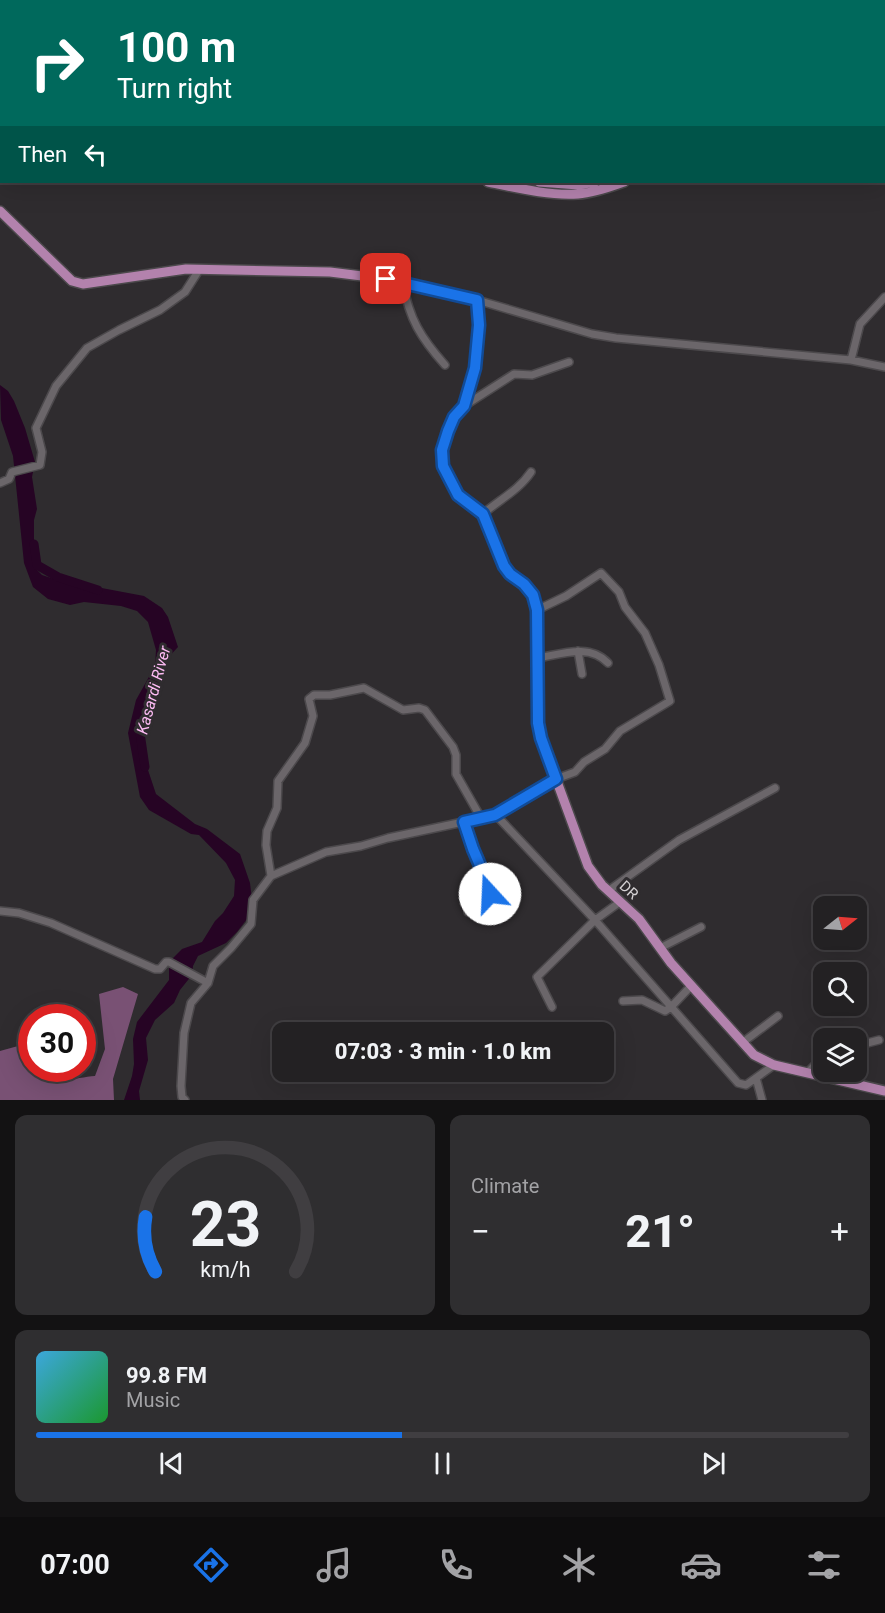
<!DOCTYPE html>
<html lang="en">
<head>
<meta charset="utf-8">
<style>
	body { margin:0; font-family:Roboto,sans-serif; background:#2f2e30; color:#f1f3f6; height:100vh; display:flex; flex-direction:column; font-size:22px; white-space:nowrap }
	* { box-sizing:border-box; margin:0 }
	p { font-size:20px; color:#a3a3a6 }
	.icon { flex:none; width:33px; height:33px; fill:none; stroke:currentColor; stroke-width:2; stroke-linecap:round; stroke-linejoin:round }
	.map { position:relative; height:1100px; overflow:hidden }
	.panel { display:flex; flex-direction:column; gap:15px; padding:15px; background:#131213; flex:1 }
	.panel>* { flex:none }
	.hud { position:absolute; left:0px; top:0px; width:885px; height:183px; box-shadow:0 6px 24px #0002,0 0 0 2px #403e41; background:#00695c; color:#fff; overflow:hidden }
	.needle { width:39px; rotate:73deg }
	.controls { position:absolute; left:813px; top:896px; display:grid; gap:12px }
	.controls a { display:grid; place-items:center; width:54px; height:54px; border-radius:12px; background:#232123; box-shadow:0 6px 24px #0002,0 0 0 2px #403e41; font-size:30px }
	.speed { position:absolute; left:18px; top:1004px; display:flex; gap:12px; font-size:30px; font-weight:700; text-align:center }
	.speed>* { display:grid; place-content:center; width:78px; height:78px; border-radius:50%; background:#232123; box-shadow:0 6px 24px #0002,0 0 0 2px #403e41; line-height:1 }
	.speed .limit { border:9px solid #d22; background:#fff; color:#111 }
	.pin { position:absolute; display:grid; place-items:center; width:51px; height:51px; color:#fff; margin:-26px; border-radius:12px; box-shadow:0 3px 9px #0006 }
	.me { position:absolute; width:66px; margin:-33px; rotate:340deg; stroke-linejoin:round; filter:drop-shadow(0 0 4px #0008) }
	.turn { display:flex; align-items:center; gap:21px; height:126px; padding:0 18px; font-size:27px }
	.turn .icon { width:78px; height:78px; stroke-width:2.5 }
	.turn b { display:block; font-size:42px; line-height:51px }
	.then { display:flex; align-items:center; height:57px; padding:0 18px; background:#0003; gap:12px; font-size:22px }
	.big { font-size:45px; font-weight:800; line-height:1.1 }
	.panel .tile { flex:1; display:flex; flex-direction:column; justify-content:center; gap:9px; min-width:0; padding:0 21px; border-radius:12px; background:#2f2e30 }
	.panel .dial { align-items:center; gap:0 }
	.dial svg { height:156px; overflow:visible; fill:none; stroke:#403e41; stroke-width:7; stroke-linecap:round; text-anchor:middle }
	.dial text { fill:#f1f3f6; stroke:none }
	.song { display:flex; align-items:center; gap:18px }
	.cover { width:72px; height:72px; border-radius:9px; background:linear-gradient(135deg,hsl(200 70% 55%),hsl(130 70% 35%)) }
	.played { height:6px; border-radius:3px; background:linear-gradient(90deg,#1a73e8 45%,#403e41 45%) }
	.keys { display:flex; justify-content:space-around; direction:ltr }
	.heat { display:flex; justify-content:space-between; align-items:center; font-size:33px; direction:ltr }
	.panel .tiles { flex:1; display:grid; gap:15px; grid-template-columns:1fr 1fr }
	.tile:last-child { grid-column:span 2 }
	.trip { position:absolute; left:272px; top:1022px; width:342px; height:60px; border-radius:12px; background:#232123; box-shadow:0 6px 24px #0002,0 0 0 2px #403e41; font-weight:800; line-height:60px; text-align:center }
	.tabs { display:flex; height:96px; justify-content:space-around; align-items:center; background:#0e0d0e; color:#a3a3a6 }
	.tabs .icon { width:42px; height:42px }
	.tabs .on { color:#1a73e8 }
	.tabs b { font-size:27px; color:#f1f3f6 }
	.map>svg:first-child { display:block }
</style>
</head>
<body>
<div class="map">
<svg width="885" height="1100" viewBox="0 0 885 1100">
	<rect width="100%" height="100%" fill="#2f2c2f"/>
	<path fill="#795174" d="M 123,987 L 138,994 L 113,1079 L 114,1100 L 0,1100 L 0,1051 L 18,1046 L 31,1065 L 32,1068 C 39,1069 43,1074 49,1077 C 62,1083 81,1077 95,1076 L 105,1049 L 99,994 Z"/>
	<path fill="#260424" d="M 0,385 L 8,391 L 14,401 L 25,428 L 35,462 L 32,477 L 37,509 L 34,520 L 34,567 L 42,575 L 54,579 L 144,596 L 162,608 L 168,617 L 178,647 L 166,660 L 164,666 L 143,728 L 140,746 L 156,794 L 195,824 L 207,829 L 240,854 L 250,883 L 252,900 L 247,919 L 237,932 L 226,943 L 198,956 L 193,966 L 192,975 L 180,990 L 174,1003 L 155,1020 L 146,1038 L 148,1060 L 139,1091 L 140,1100 L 124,1100 L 132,1076 L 134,1064 L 133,1039 L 137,1022 L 169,980 L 169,962 L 182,949 L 202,942 L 215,921 L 223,913 L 234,896 L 235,880 L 226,863 L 199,835 L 191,834 L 149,810 L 140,797 L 128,733 L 136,700 L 155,666 L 156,650 L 148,622 L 137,611 L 121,606 L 84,602 L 70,605 L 48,599 L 33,587 L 24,563 L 13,456 L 1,420 Z"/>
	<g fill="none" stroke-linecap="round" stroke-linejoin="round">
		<path stroke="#260424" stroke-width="9" d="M 34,544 L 37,565 L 58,577 L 98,590
			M 140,733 L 145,767"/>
		<g stroke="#4c494c" stroke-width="10">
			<path id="minor" d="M 884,154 L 885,155
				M 403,283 C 409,319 421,338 445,365
				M 477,300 L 592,334 L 616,338 L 851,360 L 885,367
				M 851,360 L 860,324 L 885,297
				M 464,406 L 514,374 L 532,375 L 569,362
				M 0,483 L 9,479 L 12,472 L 40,465 L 42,452 L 36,428 L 56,386 L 87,348 L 119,330 L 160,310 L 185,292 L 199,270
				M 483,514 C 499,500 519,490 531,472
				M 578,651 L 582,674
				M 538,658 C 561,654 590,643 608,663
				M 496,815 L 595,920 L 738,1083 L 746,1085 L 774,1065
				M 464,822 L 473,849 L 491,893 L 468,912
				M 271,876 L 266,845 L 267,831 L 277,808 L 278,781 L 305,743 L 313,716 L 309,699 L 314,695 L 330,695 L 364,688 L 403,710 L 419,708 L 425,710 L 453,747 L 456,755 L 456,774 L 481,818
				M 608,891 L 679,840 L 775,788
				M 0,911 L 19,913 L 51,923 L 155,969 L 160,969 L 166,962 L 169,962 L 208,983
				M 660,948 L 701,927
				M 623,1001 L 642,1000 L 665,1011 L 671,1007 L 691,986
				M 552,1007 L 537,977 L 595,920 L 620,902
				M 742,1043 L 778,1016
				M 856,1046 L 879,1040
				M 807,1073 L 814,1066 L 824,1062
				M 756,1078 L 762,1100
				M 185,1100 L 182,1097 L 181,1086 L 184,1033 L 191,1003 L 208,983 L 213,966 L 231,948 L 251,924 L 253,900 L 271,876 L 326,852 L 361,846 L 388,838 L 496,815 L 556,779 L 575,772 L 584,762 L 605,749 L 620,731 L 670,701 L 659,665 L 645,633 L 625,607 L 619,592 L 601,573 L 566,596 L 537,610"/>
		</g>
		<g stroke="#4c494c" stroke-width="12">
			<path id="major" d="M 243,0 L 244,2
				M 255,0 L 257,2
				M 160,2 L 161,0
				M 822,2 L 823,0
				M 833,2 L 835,0
				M 0,172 L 2,170
				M 488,182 C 517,188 549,196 578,194 C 594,193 610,187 624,182
				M 539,182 L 578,185 L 595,182
				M 0,211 L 72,281 L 83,284 L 186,269 L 330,272 L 386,279 L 477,300 L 479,325 L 475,368 L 464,406 L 454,417 L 448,431 L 442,450 L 443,466 L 457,495 L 485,517 L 504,566 L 533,595 L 538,624 L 538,723 L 541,738 L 588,866 L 602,885 L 639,919 L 671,963 L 754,1055 L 774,1065 L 885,1091"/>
		</g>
		<use href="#minor" stroke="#6b666a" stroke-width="7"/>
		<use href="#major" stroke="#b382ad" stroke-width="9"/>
	</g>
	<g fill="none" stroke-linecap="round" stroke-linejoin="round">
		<g stroke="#114b97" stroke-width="15">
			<path id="route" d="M 386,279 L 477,300 L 479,325 L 475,368 L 464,406 L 454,417 L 448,431 L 442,450 L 443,466 L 458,495 L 483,514 L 504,566 L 510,574 L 524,584 L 533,595 L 537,610 L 538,723 L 541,738 L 556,779 L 495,815 L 464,822 L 473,849 L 491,891 L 490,894"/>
		</g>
		<use href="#route" stroke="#1a73e8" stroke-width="10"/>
	</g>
	<g text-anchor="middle" stroke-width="6" stroke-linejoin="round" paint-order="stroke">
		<g font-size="15" fill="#d5d2d4" stroke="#2f2c2f">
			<text transform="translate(629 890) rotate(42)" y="5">DR</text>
		</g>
		<g font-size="16" font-style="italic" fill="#fdbbf4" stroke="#2f2c2f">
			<text transform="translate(153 690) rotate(-75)" y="6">Kasardi River</text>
		</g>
	</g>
</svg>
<div class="controls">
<a><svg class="needle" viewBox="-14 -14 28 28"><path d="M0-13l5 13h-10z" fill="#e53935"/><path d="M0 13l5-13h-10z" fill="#a3a3a6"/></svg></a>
<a><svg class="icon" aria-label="search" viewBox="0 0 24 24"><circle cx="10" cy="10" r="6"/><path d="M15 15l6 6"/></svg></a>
<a><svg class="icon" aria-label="layers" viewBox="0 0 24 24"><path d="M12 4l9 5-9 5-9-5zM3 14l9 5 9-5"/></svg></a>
</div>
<div class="speed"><div class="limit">30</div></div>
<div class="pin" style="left:386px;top:279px;background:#d93025"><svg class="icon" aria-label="arrive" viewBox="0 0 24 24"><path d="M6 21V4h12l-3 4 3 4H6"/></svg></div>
<svg class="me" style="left:490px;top:894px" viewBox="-20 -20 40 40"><circle r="19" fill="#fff"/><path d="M0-13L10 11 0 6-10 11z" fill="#1a73e8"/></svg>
<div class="trip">07:03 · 3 min · 1.0 km</div>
<div class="hud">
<div class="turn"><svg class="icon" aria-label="right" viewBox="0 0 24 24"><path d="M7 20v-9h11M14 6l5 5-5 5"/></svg><div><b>100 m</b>Turn right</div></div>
<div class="then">Then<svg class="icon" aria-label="left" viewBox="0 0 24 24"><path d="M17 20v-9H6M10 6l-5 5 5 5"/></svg></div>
</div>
</div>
<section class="panel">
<div class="tiles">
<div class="tile dial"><svg viewBox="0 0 100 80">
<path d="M14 69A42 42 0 1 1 86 69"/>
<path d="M14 69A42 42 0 0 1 9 41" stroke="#1a73e8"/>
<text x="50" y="56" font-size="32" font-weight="700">23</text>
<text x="50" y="72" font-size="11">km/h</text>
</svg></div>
<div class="tile"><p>Climate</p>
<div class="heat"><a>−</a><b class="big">21°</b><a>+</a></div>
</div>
<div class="tile">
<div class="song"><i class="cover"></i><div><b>99.8 FM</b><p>Music</p></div></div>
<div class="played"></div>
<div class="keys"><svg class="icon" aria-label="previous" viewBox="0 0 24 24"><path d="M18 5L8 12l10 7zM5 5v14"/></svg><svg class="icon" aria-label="pause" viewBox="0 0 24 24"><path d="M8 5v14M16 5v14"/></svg><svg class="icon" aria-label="next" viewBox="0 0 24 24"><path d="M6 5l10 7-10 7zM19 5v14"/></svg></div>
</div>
</div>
</section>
<nav class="tabs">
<b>07:00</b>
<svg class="icon on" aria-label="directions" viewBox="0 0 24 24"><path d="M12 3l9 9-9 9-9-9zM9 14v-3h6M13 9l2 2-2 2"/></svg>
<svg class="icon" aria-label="music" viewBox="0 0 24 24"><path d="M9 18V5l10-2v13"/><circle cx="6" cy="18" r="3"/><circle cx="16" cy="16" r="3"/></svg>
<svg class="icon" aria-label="phone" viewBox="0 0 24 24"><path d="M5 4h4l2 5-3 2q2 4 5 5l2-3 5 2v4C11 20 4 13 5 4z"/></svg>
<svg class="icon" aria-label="climate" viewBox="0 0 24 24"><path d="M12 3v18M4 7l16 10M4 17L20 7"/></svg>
<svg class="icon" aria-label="car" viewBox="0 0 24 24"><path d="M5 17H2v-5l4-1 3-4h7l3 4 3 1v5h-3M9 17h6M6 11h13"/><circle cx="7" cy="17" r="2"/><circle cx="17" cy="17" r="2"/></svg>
<svg class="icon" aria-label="filters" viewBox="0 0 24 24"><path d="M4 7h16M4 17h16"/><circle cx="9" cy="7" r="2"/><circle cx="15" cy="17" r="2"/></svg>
</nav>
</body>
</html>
